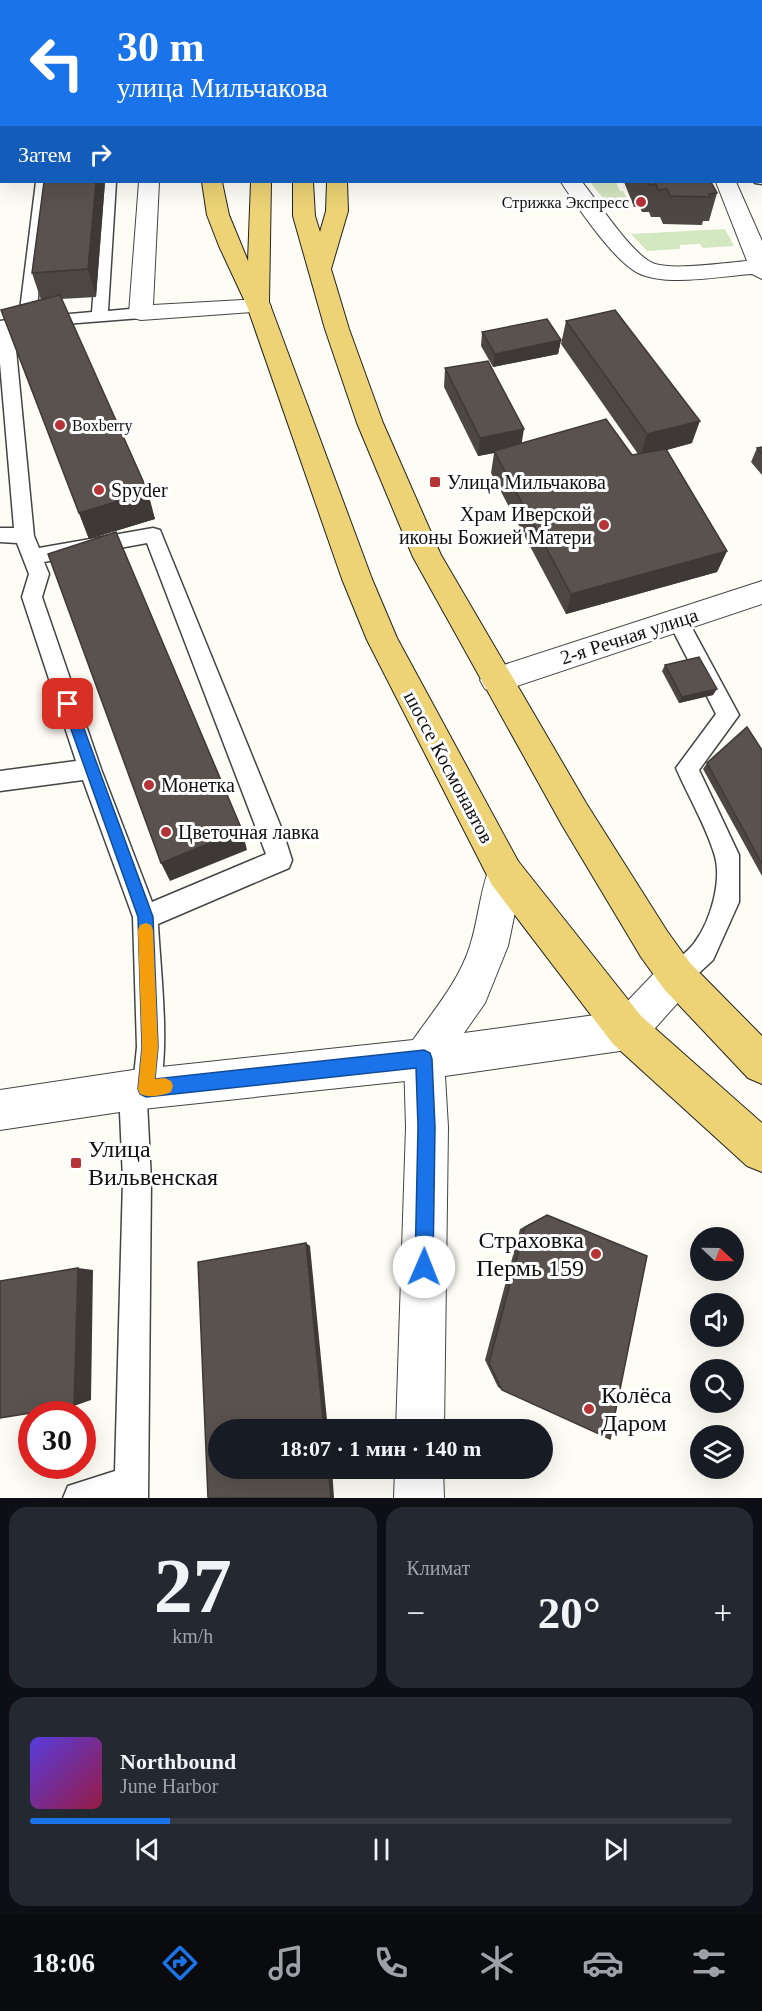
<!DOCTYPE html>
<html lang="ru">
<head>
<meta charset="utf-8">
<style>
	body { margin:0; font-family:Georgia,serif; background:#242831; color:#f1f3f6; height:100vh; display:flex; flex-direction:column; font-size:22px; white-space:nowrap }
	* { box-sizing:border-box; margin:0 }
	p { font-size:20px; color:#9ea1a6 }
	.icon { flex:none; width:33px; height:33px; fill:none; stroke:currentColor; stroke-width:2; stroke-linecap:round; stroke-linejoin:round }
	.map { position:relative; height:1498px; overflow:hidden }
	.details { display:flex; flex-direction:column; gap:9px; padding:9px; background:#0d0f14; flex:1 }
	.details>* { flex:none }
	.top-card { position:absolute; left:0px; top:0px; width:762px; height:183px; box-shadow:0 6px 24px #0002; background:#1a73e8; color:#fff; overflow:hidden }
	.needle { width:39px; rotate:112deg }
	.buttons { position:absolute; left:690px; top:1227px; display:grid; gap:12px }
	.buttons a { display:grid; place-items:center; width:54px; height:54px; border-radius:50%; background:#171b24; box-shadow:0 6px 24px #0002; font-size:30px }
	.speed { position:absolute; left:18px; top:1401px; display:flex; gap:12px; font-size:30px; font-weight:700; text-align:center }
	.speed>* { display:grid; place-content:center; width:78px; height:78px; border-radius:50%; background:#171b24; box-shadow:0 6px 24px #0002; line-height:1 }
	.speed .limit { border:9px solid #d22; background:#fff; color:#111 }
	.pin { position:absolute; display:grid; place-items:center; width:51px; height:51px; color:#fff; margin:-26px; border-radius:12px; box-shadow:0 3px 9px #0006 }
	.me { position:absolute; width:66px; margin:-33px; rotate:1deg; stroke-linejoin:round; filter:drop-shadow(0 0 4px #0008) }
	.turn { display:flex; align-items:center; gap:21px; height:126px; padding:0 18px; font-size:27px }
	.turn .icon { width:78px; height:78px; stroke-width:2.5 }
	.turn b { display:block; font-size:42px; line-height:51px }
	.then { display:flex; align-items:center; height:57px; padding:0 18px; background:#0003; gap:12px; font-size:22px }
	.big { font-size:45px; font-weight:800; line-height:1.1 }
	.details .widget { flex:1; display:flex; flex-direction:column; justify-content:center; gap:9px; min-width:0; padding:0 21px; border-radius:18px; background:#242831 }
	.details .dial { align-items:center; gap:0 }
	.dial b { font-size:78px; line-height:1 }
	.song { display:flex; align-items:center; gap:18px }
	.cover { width:72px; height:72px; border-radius:9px; background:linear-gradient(135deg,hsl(250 70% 55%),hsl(340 70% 35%)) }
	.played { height:6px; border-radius:3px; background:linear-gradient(90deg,#1a73e8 20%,#363941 20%) }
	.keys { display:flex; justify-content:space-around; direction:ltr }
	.heat { display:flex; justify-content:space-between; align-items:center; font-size:33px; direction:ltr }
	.details .tiles { flex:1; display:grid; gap:9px; grid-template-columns:1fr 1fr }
	.widget:last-child { grid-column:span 2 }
	.trip { position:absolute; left:208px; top:1419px; width:345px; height:60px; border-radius:30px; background:#171b24; box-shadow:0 6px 24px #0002; font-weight:800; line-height:60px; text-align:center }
	.tabs { display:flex; height:96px; justify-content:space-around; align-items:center; background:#090b0e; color:#9ea1a6 }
	.tabs .icon { width:42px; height:42px }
	.tabs .current { color:#1a73e8 }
	.tabs b { font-size:27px; color:#f1f3f6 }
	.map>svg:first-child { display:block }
</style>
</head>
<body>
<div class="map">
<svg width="762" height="1498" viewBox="0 0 762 1498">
	<rect width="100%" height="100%" fill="#fefdf5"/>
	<path fill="#d3e7c0" d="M 616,182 L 620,191 L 623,191 L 628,200 L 606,202 L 591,183 Z
		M 725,229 L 734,246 L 703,248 L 700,244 L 680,245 L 680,249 L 647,251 L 631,234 Z"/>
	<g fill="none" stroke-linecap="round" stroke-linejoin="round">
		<g stroke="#444" stroke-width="3">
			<path id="service" d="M 486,0 L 498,0 L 485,2 Z
				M 0,22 L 2,22 L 0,34 Z
				M 760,176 L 762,184 L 755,183 L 754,182 L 760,182 Z
				M 36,182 L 50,182 L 36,317 L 92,312 L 102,182 L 116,182 L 108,311 L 141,308 L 149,313 L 141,318 L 40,326 L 34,324 L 14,329 L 34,536 L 39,548 L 153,528 L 160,530 L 283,832 L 292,860 L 289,868 L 158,924 C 160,968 172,1060 156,1099 L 147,1102 L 151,1180 L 148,1498 L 63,1498 L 68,1486 L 115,1471 L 123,1180 L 119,1090 L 123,1080 L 134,1076 L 137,1047 L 133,917 L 83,780 L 0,791 L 0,771 L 76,761 L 22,597 L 29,574 L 17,543 L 0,542 L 0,528 L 14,528 L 0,363 L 0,321 L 19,318 ZM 147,543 L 266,854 L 152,902 L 101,769 L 42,597 L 49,574 L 44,562 Z
				M 678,613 L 685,615 L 739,715 L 699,770 L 739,855 L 739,902 L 713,960 L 686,985 L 677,989 L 668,985 L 664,976 C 671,961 686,955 695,942 C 711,920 723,879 714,853 C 705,824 688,796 676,768 L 716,714 L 668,621 L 671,615 Z"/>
		</g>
		<g stroke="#444" stroke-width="2">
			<path id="minor" d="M 153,0 L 169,0 L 169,2 L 153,2 Z
				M 615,0 L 631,0 L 632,2 L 615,2 Z
				M 760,11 L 762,11 L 762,21 L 760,21 Z
				M 139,182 L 159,182 L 153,305 L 259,299 L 267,301 L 271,306 L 267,311 L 141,320 L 133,318 L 129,313 Z
				M 561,182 L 582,182 C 597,200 633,257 655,264 C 675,270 724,263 747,261 L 716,182 L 736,182 L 762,241 L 762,279 L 752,274 C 721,276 666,287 638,273 C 614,261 576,205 561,182 Z
				M 762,581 L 762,604 L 496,693 L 485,689 L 480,680 L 485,671 Z
				M 424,1039 L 438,1045 L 444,1059 L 448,1127 L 444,1430 L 396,1430 L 406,1127 L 404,1059 L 410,1045 Z
				M 395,1468 L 443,1468 L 444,1498 L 394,1498 Z"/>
		</g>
		<g stroke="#444" stroke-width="2">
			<path id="tertiary" d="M 505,856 L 518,861 L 523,873 L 508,946 L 485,1003 L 464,1033 L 617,1012 L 664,963 L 677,957 L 690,963 L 696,976 L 690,989 L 641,1044 L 627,1050 L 424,1079 L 133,1110 L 0,1130 L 0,1090 L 133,1070 L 413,1040 C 434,1010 459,981 470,946 C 479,918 480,888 492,861 Z"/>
		</g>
		<g stroke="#222" stroke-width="2">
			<path id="primary" d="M 210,0 L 226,0 L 226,2 L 210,2 Z
				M 255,0 L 271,0 L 271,2 L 255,2 Z
				M 287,0 L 303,0 L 303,2 L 287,2 Z
				M 325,0 L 341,0 L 341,2 L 325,2 Z
				M 202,182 L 222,182 L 229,215 L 248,261 L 251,182 L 271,182 L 269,302 L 372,579 L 397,638 L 518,861 L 641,1016 L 762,1123 L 762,1172 L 747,1166 L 613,1044 L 492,885 L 367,640 L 342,579 L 247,306 L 219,246 L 207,215 Z
				M 293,182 L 313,182 L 315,216 L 320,232 L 326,211 L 327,182 L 347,182 L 348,211 L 331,269 L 349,329 L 383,423 L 441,555 L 586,803 L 667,931 L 690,963 L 762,1036 L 762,1084 L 748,1078 L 664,989 L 641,957 L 562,825 L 413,557 L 357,423 L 325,329 L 293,216 Z"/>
		</g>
		<use href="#service" fill="#fff" fill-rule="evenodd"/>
		<use href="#minor" fill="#fff" fill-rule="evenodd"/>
		<use href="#tertiary" fill="#fff" fill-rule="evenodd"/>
		<use href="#primary" fill="#edd376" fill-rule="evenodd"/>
	</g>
	<path fill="#4d4743" d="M 47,0 L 126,0 L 125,2 L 48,2 Z
		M 532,0 L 608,0 L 609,2 L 532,2 Z
		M 760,107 L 762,107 L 762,155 L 760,152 Z
		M 44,182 L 105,182 L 96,297 L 61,299 L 155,519 L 89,539 L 1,310 L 41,300 L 32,273 Z
		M 624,182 L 711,182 L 717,193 L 709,221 L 703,221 L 702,225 L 663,224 L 660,217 L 651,217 L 649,212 L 642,212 L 640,207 L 634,207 Z
		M 566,321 L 692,443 L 667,450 L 727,551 L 717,572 L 566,614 L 491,473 L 494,453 L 478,456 L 444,387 L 445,368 L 522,443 L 632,455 L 638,454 L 561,344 Z
		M 482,332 L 561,340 L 558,354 L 493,367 L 481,346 Z
		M 762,447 L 762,475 L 751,462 L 757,448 Z
		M 665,665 L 713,695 L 679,703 L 662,671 Z
		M 762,750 L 762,876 L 703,769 L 707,763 Z
		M 547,1215 L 502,1390 L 498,1387 L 485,1360 L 520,1229 Z"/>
	<path fill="#3e3937" d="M 96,182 L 105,182 L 96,297 L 88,269 Z
		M 561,340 L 558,354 L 493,367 L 495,354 Z
		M 700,421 L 692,443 L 640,457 L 647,434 Z
		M 524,429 L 521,447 L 494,451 L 494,453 L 478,456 L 480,438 Z
		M 148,492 L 155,519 L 89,539 L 79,513 Z
		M 727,551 L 717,572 L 566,614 L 571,594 Z
		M 717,689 L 713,695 L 679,703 L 682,697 Z
		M 242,830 L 247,850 L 170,881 L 161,863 Z
		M 306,1243 L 310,1246 L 328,1430 L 324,1430 Z
		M 78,1268 L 93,1270 L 91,1400 L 74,1406 Z
		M 328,1468 L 332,1468 L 334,1498 L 331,1498 Z"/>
	<path fill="#59524e" stroke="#3e3937" stroke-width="1.5" d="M 62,0 L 104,0 L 104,2 L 62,2 Z
		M 541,0 L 608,0 L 609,2 L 541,2 Z
		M 705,0 L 731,0 L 732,2 L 705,2 Z
		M 44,182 L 96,182 L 88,269 L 32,273 Z
		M 648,182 L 711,182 L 717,193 L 709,194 L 710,197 L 670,196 L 667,189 L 658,190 L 656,184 L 649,185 Z
		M 60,295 L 148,492 L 79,513 L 1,310 Z
		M 615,310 L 700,421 L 647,434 L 566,321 Z
		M 547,319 L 561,340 L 495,354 L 482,332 Z
		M 488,361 L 524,429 L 480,438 L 445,368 Z
		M 606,419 L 632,455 L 666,449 L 727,551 L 571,594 L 494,451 Z
		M 762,447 L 762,454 L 757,448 Z
		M 116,532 L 242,830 L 161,863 L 48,554 Z
		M 699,657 L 717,689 L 682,697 L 665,665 Z
		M 747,727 L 762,750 L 762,864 L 707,763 Z
		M 547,1215 L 647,1256 L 610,1439 L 502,1390 L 489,1363 L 525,1227 Z
		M 306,1243 L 324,1430 L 219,1430 L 219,1468 L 328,1468 L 331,1498 L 208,1498 L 198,1262 Z
		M 78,1268 L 74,1406 L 0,1418 L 0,1281 Z"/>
	<path fill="#1a73e8" stroke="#114b97" stroke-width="1.5" d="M 68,699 L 75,704 L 153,917 L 158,1047 L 155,1079 L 424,1050 L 430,1053 L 432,1059 L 435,1127 L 433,1267 L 430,1273 L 424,1276 L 417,1273 L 415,1267 L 418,1127 L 416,1068 L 146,1097 L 140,1094 L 138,1089 L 142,1047 L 138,917 L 62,704 Z"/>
	<path fill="#f59e0b" d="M 146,923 L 151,925 L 153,930 L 158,1047 L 155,1079 L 165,1078 L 171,1081 L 173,1086 L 171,1092 C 161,1096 150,1098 140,1094 L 138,1089 L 142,1047 L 138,930 L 140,925 Z"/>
	<g fill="#b63336" stroke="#fff" stroke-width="2">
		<circle cx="641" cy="202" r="6"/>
		<circle cx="60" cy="425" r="6"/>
		<rect x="429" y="476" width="12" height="12" rx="3"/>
		<circle cx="99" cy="490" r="6"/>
		<circle cx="604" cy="525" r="6"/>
		<circle cx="149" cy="785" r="6"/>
		<circle cx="166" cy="832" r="6"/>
		<rect x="70" y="1157" width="12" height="12" rx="3"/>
		<circle cx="596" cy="1254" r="6"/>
		<circle cx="589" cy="1409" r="6"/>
	</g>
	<g text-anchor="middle" stroke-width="6" stroke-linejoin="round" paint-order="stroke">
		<g font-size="16" fill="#111" stroke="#fff" text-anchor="end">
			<text x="629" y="208">Стрижка Экспресс</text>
			<text x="72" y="431" text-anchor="start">Boxberry</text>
		</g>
		<g font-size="20" fill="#111" stroke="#fff" text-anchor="start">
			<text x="447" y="489">Улица Мильчакова</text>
			<text x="111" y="497">Spyder</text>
			<text x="592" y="521" text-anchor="end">Храм Иверской<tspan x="592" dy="23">иконы Божией Матери</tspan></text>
			<text x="161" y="792">Монетка</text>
			<text x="178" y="839">Цветочная лавка</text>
		</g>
		<g font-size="20" fill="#111" stroke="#fff">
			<text transform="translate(629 636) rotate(-18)" y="7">2-я Речная улица</text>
			<text transform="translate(449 767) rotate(62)" y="7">шоссе Космонавтов</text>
		</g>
		<g font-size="24" fill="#111" stroke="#fff" text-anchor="start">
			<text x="88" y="1157">Улица<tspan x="88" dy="28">Вильвенская</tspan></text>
			<text x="584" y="1248" text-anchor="end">Страховка<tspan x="584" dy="28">Пермь 159</tspan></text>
			<text x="601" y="1403">Колёса<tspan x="601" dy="28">Даром</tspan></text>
		</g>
	</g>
</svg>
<div class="buttons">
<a><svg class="needle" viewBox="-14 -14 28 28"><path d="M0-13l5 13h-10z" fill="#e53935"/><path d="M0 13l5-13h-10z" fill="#9ea1a6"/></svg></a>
<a><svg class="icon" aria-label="sound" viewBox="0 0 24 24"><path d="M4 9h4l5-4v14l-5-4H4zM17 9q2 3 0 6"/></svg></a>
<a><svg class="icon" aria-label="search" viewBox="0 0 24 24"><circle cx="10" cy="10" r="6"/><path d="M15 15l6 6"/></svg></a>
<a><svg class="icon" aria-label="layers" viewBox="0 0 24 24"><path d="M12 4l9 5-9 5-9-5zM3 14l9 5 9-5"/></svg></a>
</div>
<div class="speed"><div class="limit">30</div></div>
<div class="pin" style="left:68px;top:704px;background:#d93025"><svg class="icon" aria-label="arrive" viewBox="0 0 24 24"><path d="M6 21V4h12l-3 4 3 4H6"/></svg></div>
<svg class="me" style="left:424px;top:1267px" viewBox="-20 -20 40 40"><circle r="19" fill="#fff"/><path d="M0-13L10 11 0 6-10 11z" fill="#1a73e8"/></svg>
<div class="trip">18:07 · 1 мин · 140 m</div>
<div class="top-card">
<div class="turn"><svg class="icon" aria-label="left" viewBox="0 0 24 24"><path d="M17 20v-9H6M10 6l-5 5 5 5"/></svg><div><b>30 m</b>улица Мильчакова</div></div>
<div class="then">Затем<svg class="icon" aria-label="right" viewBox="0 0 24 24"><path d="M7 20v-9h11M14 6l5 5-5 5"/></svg></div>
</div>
</div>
<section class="details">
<div class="tiles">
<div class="widget dial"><b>27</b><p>km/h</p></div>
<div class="widget"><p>Климат</p>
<div class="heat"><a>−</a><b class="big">20°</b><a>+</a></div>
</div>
<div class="widget">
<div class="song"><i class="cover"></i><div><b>Northbound</b><p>June Harbor</p></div></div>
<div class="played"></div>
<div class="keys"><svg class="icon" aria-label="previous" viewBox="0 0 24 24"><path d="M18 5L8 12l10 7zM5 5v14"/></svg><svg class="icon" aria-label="pause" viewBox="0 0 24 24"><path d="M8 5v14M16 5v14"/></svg><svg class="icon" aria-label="next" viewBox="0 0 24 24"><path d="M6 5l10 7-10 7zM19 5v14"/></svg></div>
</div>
</div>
</section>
<nav class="tabs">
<b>18:06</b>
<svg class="icon current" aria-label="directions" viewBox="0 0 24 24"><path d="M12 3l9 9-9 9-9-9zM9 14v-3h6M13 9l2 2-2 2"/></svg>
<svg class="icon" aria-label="music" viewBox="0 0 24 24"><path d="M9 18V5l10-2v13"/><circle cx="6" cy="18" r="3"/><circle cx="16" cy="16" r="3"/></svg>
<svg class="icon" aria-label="phone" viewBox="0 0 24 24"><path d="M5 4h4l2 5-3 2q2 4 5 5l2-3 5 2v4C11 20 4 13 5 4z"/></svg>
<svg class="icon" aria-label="climate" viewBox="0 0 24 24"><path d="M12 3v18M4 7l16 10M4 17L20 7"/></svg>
<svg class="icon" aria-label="car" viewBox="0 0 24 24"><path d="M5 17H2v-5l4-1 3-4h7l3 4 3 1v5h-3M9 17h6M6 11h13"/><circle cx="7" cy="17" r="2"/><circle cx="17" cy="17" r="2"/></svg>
<svg class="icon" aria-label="filters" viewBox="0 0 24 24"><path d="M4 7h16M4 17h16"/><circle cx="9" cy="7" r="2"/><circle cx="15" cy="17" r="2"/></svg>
</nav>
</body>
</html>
